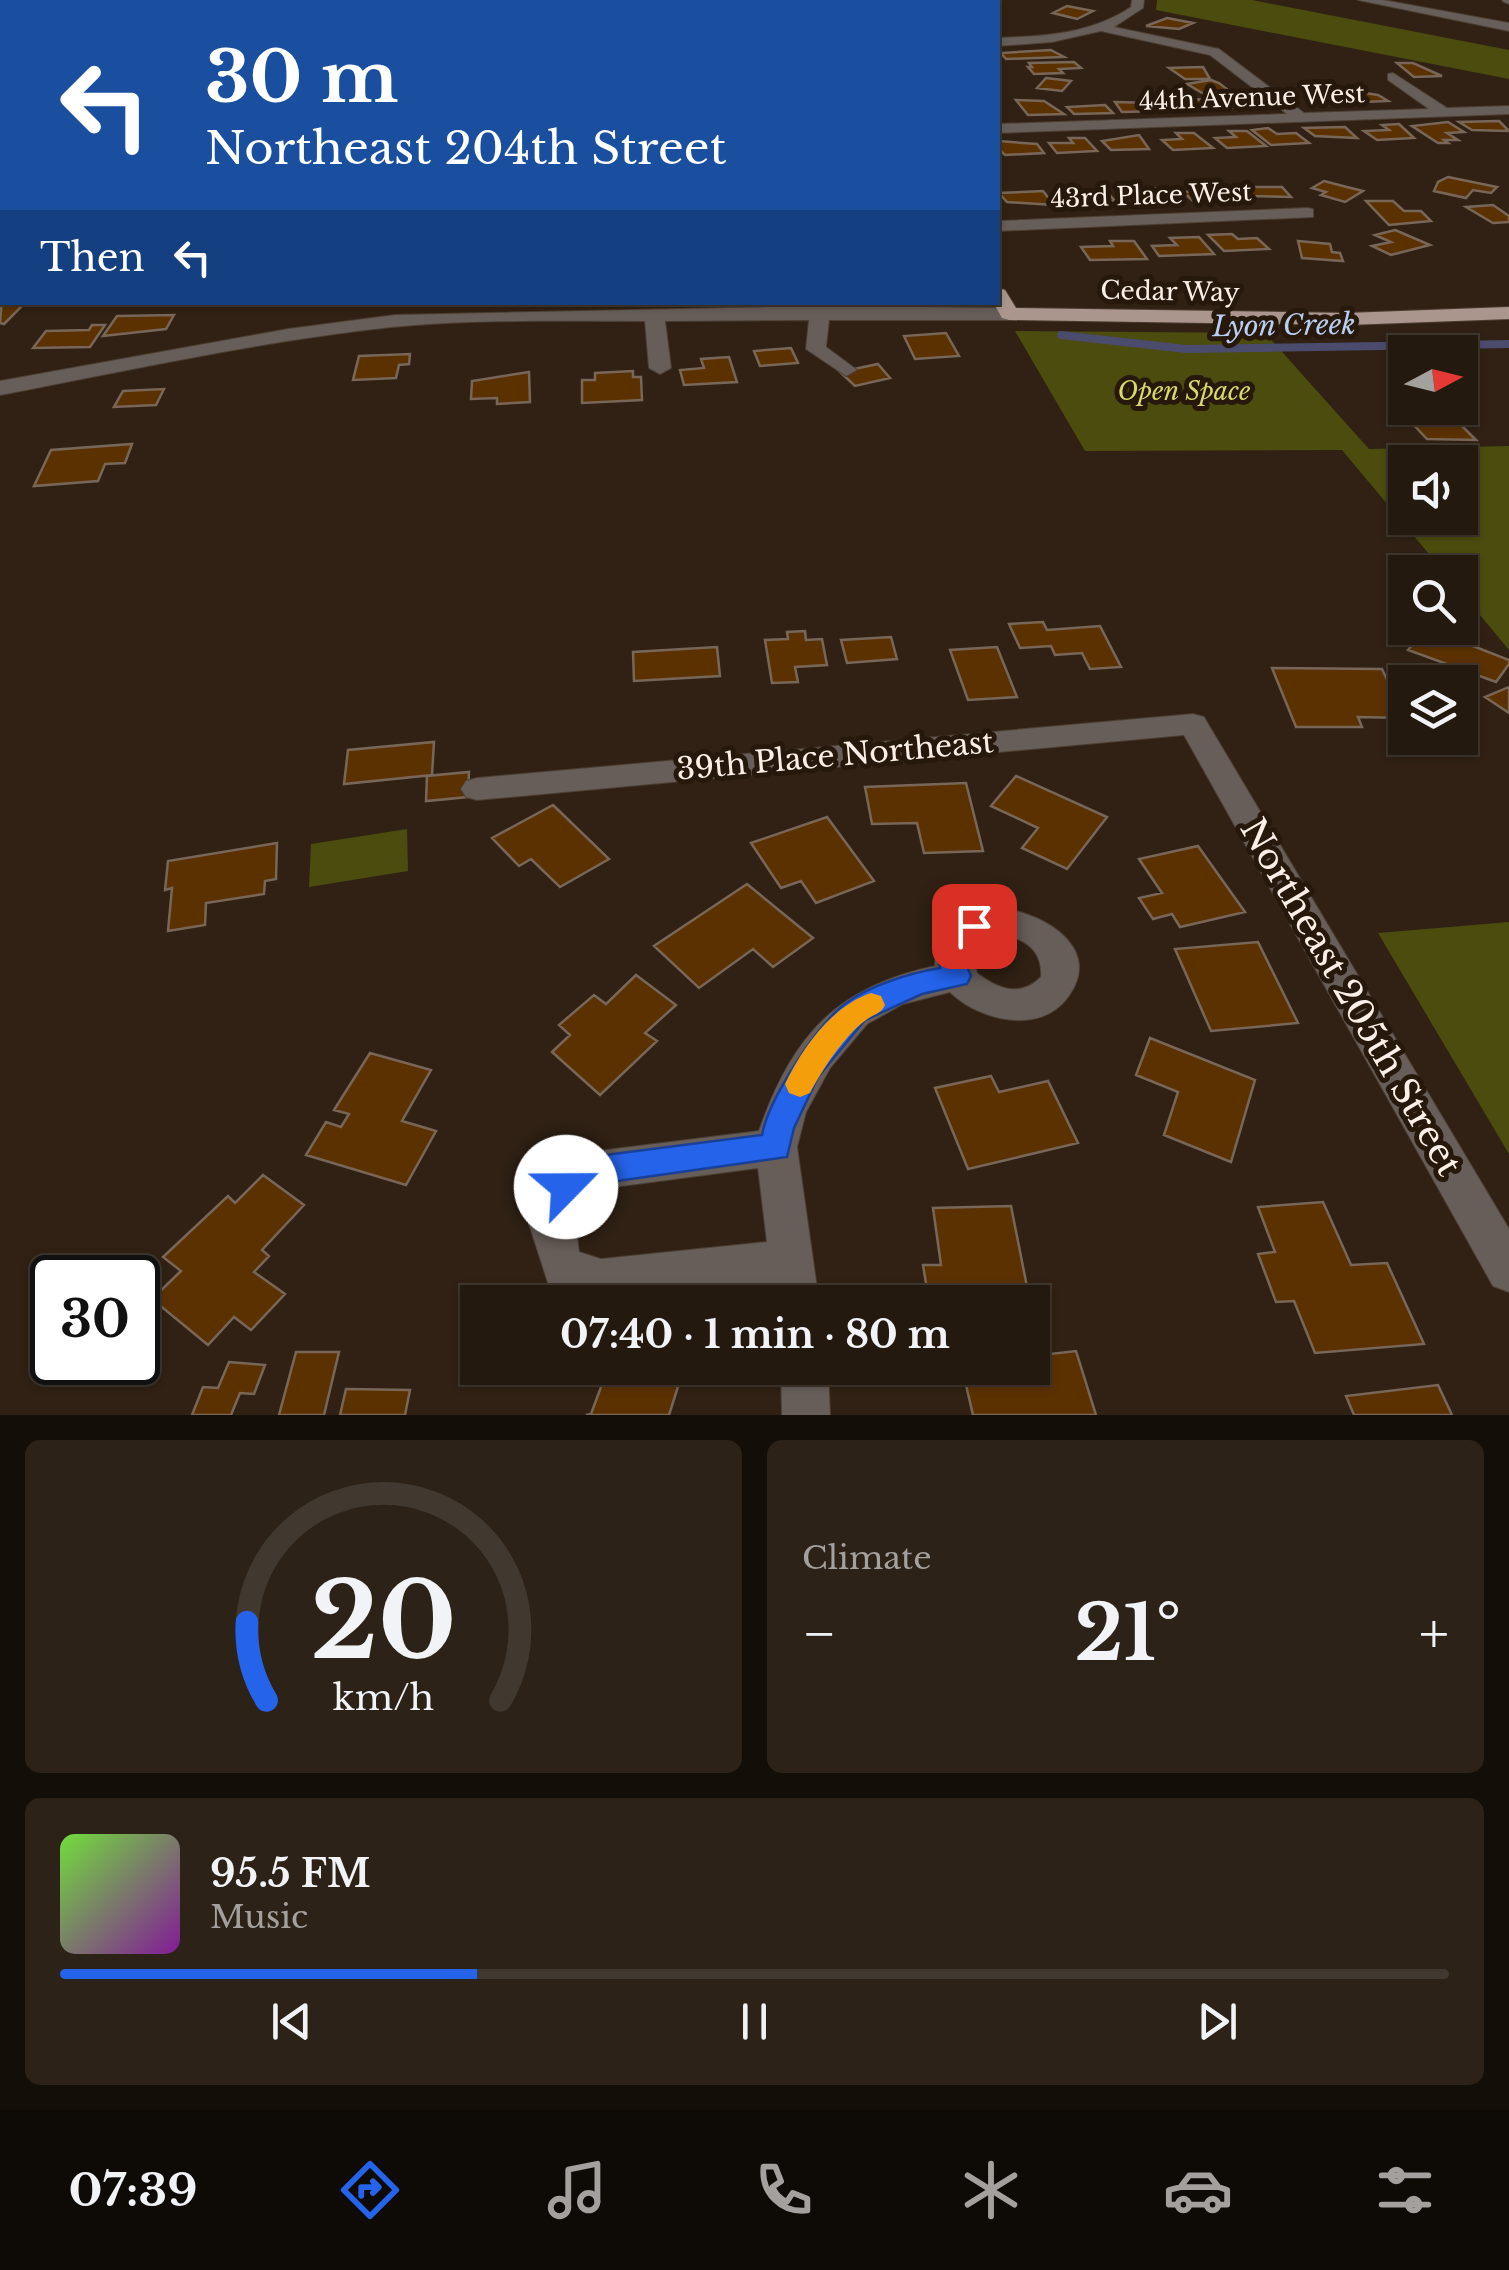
<!DOCTYPE html>
<html lang="en">
<head>
<meta charset="utf-8">
<style>
	body { margin:0; font-family:"Libre Baskerville",serif; background:#2c2218; color:#f1f3f6; height:100vh; display:flex; flex-direction:column; font-size:38px; white-space:nowrap }
	* { box-sizing:border-box; margin:0 }
	p { font-size:32px; color:#a3a09e }
	.icon { flex:none; width:55px; height:55px; fill:none; stroke:currentColor; stroke-width:2; stroke-linecap:round; stroke-linejoin:round }
	.map { position:relative; height:1415px; overflow:hidden }
	.side { display:flex; flex-direction:column; gap:25px; padding:25px; background:#140e08; flex:1 }
	.side>* { flex:none }
	.banner { position:absolute; left:0px; top:0px; width:1000px; height:305px; box-shadow:0 2px 8px #0004,0 0 0 2px #41382f; background:#1a4fa0; color:#fff; overflow:hidden }
	.needle { width:65px; rotate:83deg }
	.buttons { position:absolute; left:1388px; top:335px; display:grid; gap:20px }
	.buttons a { display:grid; place-items:center; width:90px; height:90px; border-radius:0px; background:#24190f; box-shadow:0 2px 8px #0004,0 0 0 2px #41382f; font-size:50px }
	.speed { position:absolute; left:30px; top:1255px; display:flex; gap:20px; font-size:50px; font-weight:700; text-align:center }
	.speed>* { display:grid; place-content:center; width:130px; height:130px; border-radius:50%; background:#24190f; box-shadow:0 2px 8px #0004,0 0 0 2px #41382f; line-height:1 }
	.speed .limit { border:5px solid #111; border-radius:15px; background:#fff; color:#111 }
	.pin { position:absolute; display:grid; place-items:center; width:85px; height:85px; color:#fff; margin:-42px; border-radius:20px; box-shadow:0 5px 15px #0006 }
	.me { position:absolute; width:110px; margin:-55px; rotate:67deg; stroke-linejoin:round; filter:drop-shadow(0 0 8px #0008) }
	.turn { display:flex; align-items:center; gap:35px; height:210px; padding:0 40px; font-size:45px }
	.turn .icon { width:130px; height:130px; stroke-width:2.5 }
	.turn b { display:block; font-size:70px; line-height:85px }
	.then { display:flex; align-items:center; height:95px; padding:0 40px; background:#0003; gap:20px; font-size:38px }
	.big { font-size:75px; font-weight:800; line-height:1.1 }
	.side .tile { flex:1; display:flex; flex-direction:column; justify-content:center; gap:15px; min-width:0; padding:0 35px; border-radius:15px; background:#2c2218 }
	.side .dial { align-items:center; gap:0 }
	.dial svg { height:260px; overflow:visible; fill:none; stroke:#41382f; stroke-width:7; stroke-linecap:round; text-anchor:middle }
	.dial text { fill:#f1f3f6; stroke:none }
	.song { display:flex; align-items:center; gap:30px }
	.cover { width:120px; height:120px; border-radius:15px; background:linear-gradient(135deg,hsl(100 70% 55%),hsl(290 70% 35%)) }
	.played { height:10px; border-radius:5px; background:linear-gradient(90deg,#2563eb 30%,#41382f 30%) }
	.keys { display:flex; justify-content:space-around; direction:ltr }
	.heat { display:flex; justify-content:space-between; align-items:center; font-size:55px; direction:ltr }
	.side .tiles { flex:1; display:grid; gap:25px; grid-template-columns:1fr 1fr }
	.tile:last-child { grid-column:span 2 }
	.trip { position:absolute; left:460px; top:1285px; width:590px; height:100px; border-radius:0px; background:#24190f; box-shadow:0 2px 8px #0004,0 0 0 2px #41382f; font-weight:800; line-height:100px; text-align:center }
	.tab-bar { display:flex; height:160px; justify-content:space-around; align-items:center; background:#0e0a06; color:#a3a09e }
	.tab-bar .icon { width:70px; height:70px }
	.tab-bar .current { color:#2563eb }
	.tab-bar b { font-size:45px; color:#f1f3f6 }
	.map>svg:first-child { display:block }
</style>
</head>
<body>
<div class="map">
<svg width="1509" height="1415" viewBox="0 0 1509 1415">
	<rect width="100%" height="100%" fill="#302114"/>
	<path fill="#4b4c0e" fill-rule="evenodd" d="M 1157,0 L 1252,0 L 1509,50 L 1509,79 L 1156,10 Z
		M 1015,331 L 1265,333 L 1369,449 L 1509,446 L 1509,650 L 1460,591 L 1460,572 L 1444,572 L 1342,450 L 1085,451 ZM 1405,462 L 1460,462 L 1460,518 L 1405,518 Z
		M 407,829 L 408,871 L 309,887 L 311,844 Z
		M 1509,922 L 1509,1154 L 1378,933 Z"/>
	<g fill="none" stroke-linecap="round" stroke-linejoin="round">
		<path stroke="#4b4b6e" stroke-width="8" d="M 1061,335 L 1186,349 L 1509,344"/>
	</g>
	<path fill="#5b3100" stroke="#786758" stroke-width="2.5" d="M 1067,6 L 1093,11 L 1077,19 L 1053,13 Z
		M 1167,18 L 1193,23 L 1179,29 L 1146,26 Z
		M 1051,50 L 1064,57 L 1006,59 L 1001,53 Z
		M 1074,62 L 1081,68 L 1059,69 L 1063,73 L 1034,74 L 1028,67 L 1032,67 L 1029,63 Z
		M 1397,63 L 1413,63 L 1442,76 L 1414,77 Z
		M 1203,67 L 1210,79 L 1185,79 L 1169,68 Z
		M 1046,78 L 1071,81 L 1062,91 L 1037,88 Z
		M 1211,80 L 1219,83 L 1232,93 L 1204,94 L 1187,84 Z
		M 1358,92 L 1378,95 L 1388,101 L 1341,103 L 1326,93 Z
		M 1243,98 L 1252,106 L 1193,110 L 1183,100 Z
		M 1016,100 L 1044,101 L 1064,114 L 1028,115 Z
		M 1115,102 L 1153,103 L 1161,111 L 1122,112 Z
		M 1105,105 L 1113,113 L 1074,114 L 1067,107 Z
		M 1499,121 L 1509,131 L 1472,130 L 1459,122 Z
		M 1448,122 L 1464,132 L 1447,133 L 1458,140 L 1444,140 L 1448,143 L 1438,143 L 1412,126 Z
		M 1399,124 L 1414,138 L 1377,140 L 1364,131 L 1389,130 L 1382,125 Z
		M 1345,127 L 1357,138 L 1315,136 L 1304,128 Z
		M 1268,128 L 1277,134 L 1296,133 L 1309,143 L 1271,145 L 1252,130 Z
		M 1229,131 L 1247,131 L 1266,146 L 1227,148 L 1215,138 L 1236,137 Z
		M 1176,133 L 1194,133 L 1213,148 L 1173,150 L 1162,140 L 1182,139 Z
		M 1139,135 L 1149,149 L 1111,150 L 1102,141 Z
		M 1069,138 L 1085,138 L 1097,151 L 1057,153 L 1049,143 L 1073,143 Z
		M 998,141 L 1037,144 L 1044,153 L 1005,155 L 998,148 Z
		M 1448,177 L 1497,187 L 1491,193 L 1473,190 L 1466,198 L 1434,191 L 1438,182 Z
		M 1324,181 L 1343,186 L 1363,191 L 1345,202 L 1321,195 L 1326,192 L 1312,188 Z
		M 1240,187 L 1282,187 L 1291,197 L 1247,196 Z
		M 1162,188 L 1171,198 L 1132,204 L 1119,190 Z
		M 1225,189 L 1236,199 L 1193,201 L 1183,192 Z
		M 1043,191 L 1054,205 L 1007,202 L 999,193 Z
		M 1107,192 L 1115,201 L 1095,202 L 1097,206 L 1074,207 L 1063,194 Z
		M 1366,201 L 1393,201 L 1404,211 L 1421,211 L 1431,221 L 1389,225 Z
		M 1493,205 L 1509,216 L 1509,222 L 1493,223 L 1466,207 Z
		M 1395,230 L 1430,245 L 1391,255 L 1372,246 L 1391,242 L 1375,235 Z
		M 1232,234 L 1238,239 L 1257,238 L 1269,249 L 1224,251 L 1208,235 Z
		M 1199,237 L 1214,254 L 1159,256 L 1152,246 L 1177,245 L 1170,238 Z
		M 1110,241 L 1134,241 L 1147,259 L 1090,260 L 1081,247 L 1113,246 Z
		M 1298,241 L 1330,244 L 1332,252 L 1340,253 L 1343,261 L 1302,258 Z
		M 2,299 L 2,302 L 26,302 L 4,324 L 0,323 Z
		M 174,315 L 166,329 L 103,336 L 117,316 Z
		M 92,325 L 105,325 L 90,347 L 33,348 L 46,331 L 89,330 Z
		M 946,333 L 959,356 L 915,359 L 904,336 Z
		M 791,348 L 798,363 L 760,366 L 754,351 Z
		M 410,354 L 409,364 L 399,365 L 396,378 L 353,380 L 359,356 Z
		M 729,357 L 737,382 L 684,385 L 680,370 L 704,368 L 701,359 Z
		M 878,364 L 890,378 L 855,386 L 840,372 Z
		M 633,371 L 633,377 L 641,377 L 642,400 L 582,403 L 582,380 L 595,380 L 595,373 Z
		M 529,372 L 530,402 L 497,404 L 497,398 L 471,399 L 472,381 Z
		M 164,389 L 156,405 L 114,407 L 123,391 Z
		M 1454,418 L 1476,440 L 1427,439 L 1409,420 Z
		M 132,444 L 125,463 L 105,464 L 98,481 L 34,486 L 51,450 Z
		M 1043,622 L 1047,630 L 1100,626 L 1121,667 L 1090,669 L 1082,653 L 1055,655 L 1051,646 L 1020,648 L 1009,624 Z
		M 1427,628 L 1509,660 L 1509,664 L 1496,682 L 1408,650 Z
		M 805,631 L 806,640 L 822,639 L 827,665 L 795,667 L 798,682 L 772,683 L 765,640 L 788,639 L 787,632 Z
		M 891,637 L 897,659 L 847,663 L 841,640 Z
		M 717,647 L 720,676 L 634,681 L 633,652 Z
		M 997,647 L 1017,697 L 968,700 L 950,650 Z
		M 1272,668 L 1382,669 L 1405,718 L 1358,717 L 1362,727 L 1296,727 Z
		M 1509,687 L 1509,713 L 1485,697 Z
		M 434,742 L 432,775 L 344,784 L 348,750 Z
		M 469,772 L 468,797 L 426,801 L 427,776 Z
		M 1016,776 L 1107,817 L 1067,869 L 1022,848 L 1038,828 L 991,806 Z
		M 966,783 L 983,851 L 924,853 L 917,823 L 872,824 L 865,787 Z
		M 553,805 L 609,859 L 560,887 L 531,859 L 519,866 L 492,838 Z
		M 827,817 L 874,881 L 816,903 L 801,881 L 781,888 L 751,843 Z
		M 277,843 L 276,879 L 265,881 L 264,894 L 206,903 L 205,925 L 168,931 L 172,888 L 165,890 L 168,861 Z
		M 1198,846 L 1245,912 L 1180,927 L 1172,914 L 1153,919 L 1139,898 L 1162,893 L 1139,859 Z
		M 747,884 L 813,938 L 773,967 L 753,949 L 699,988 L 654,946 Z
		M 1258,942 L 1298,1023 L 1211,1031 L 1175,949 Z
		M 636,975 L 676,1005 L 645,1033 L 657,1041 L 600,1095 L 552,1052 L 570,1035 L 559,1025 L 594,995 L 606,1004 Z
		M 1150,1038 L 1255,1080 L 1231,1162 L 1164,1135 L 1178,1092 L 1136,1075 Z
		M 370,1053 L 431,1070 L 402,1121 L 436,1131 L 406,1185 L 306,1155 L 326,1122 L 341,1127 L 349,1114 L 334,1110 Z
		M 991,1076 L 999,1092 L 1048,1081 L 1078,1143 L 968,1169 L 935,1088 Z
		M 263,1175 L 304,1205 L 262,1250 L 269,1256 L 254,1272 L 285,1294 L 251,1330 L 234,1317 L 208,1345 L 152,1299 L 181,1271 L 163,1257 L 228,1196 L 235,1203 Z
		M 1323,1202 L 1351,1265 L 1387,1263 L 1424,1344 L 1315,1353 L 1294,1301 L 1276,1302 L 1258,1254 L 1275,1252 L 1258,1207 Z
		M 1011,1206 L 1030,1302 L 929,1302 L 923,1265 L 941,1265 L 933,1208 Z
		M 1076,1351 L 1096,1415 L 973,1415 L 962,1368 L 1032,1368 L 1032,1356 Z
		M 296,1352 L 339,1352 L 324,1415 L 279,1415 Z
		M 229,1362 L 265,1365 L 254,1394 L 240,1393 L 231,1415 L 192,1415 L 203,1387 L 218,1388 Z
		M 608,1368 L 684,1368 L 669,1415 L 586,1415 L 591,1414 Z
		M 1438,1385 L 1452,1415 L 1354,1415 L 1346,1396 Z
		M 346,1389 L 410,1390 L 405,1415 L 340,1415 Z"/>
	<g fill="none" stroke-linecap="round" stroke-linejoin="round">
		<g stroke="#4c3e32" stroke-width="2">
			<path id="minor" d="M 558,0 L 570,0 L 571,1 L 556,2 Z
				M 926,0 L 938,0 L 940,2 L 928,2 Z
				M 1132,0 L 1144,0 L 1143,8 L 1114,27 L 1219,49 L 1304,113 L 1429,109 L 1388,80 L 1388,74 L 1393,73 L 1447,108 L 1509,106 L 1509,114 L 998,133 L 998,124 L 1287,114 L 1210,55 L 1101,31 L 1052,42 L 998,46 L 998,38 C 1045,36 1091,34 1131,7 Z
				M 1358,0 L 1383,0 L 1509,23 L 1509,31 Z
				M 1502,0 L 1509,0 L 1509,4 L 1504,2 Z
				M 0,26 L 2,26 L 2,34 L 0,34 Z
				M 0,78 L 2,78 L 2,86 L 0,86 Z
				M 1307,208 L 1313,209 L 1313,217 L 998,231 L 998,221 Z
				M 2,259 L 2,271 L 0,272 L 0,260 Z
				M 822,306 L 1009,308 L 1019,314 L 1009,320 L 829,320 L 826,347 L 857,370 L 846,376 L 806,349 L 809,320 L 665,321 L 671,368 L 660,374 L 649,368 L 645,321 C 561,321 476,319 392,327 C 261,341 130,370 0,395 L 0,381 L 288,329 L 395,315 Z
				M 1193,714 L 1204,717 L 1208,724 L 1509,1229 L 1509,1292 L 1493,1286 L 1184,735 L 477,800 L 466,797 L 461,789 L 466,781 L 477,778 Z
				M 990,907 C 1034,908 1107,944 1068,997 C 1040,1036 978,1020 950,992 L 903,1004 L 867,1024 L 830,1068 L 806,1112 L 797,1147 L 819,1302 L 775,1302 L 772,1284 L 601,1302 L 548,1283 L 529,1224 L 542,1188 L 560,1168 L 590,1152 L 759,1131 C 792,1036 836,987 935,966 C 934,931 960,917 990,907 ZM 994,935 C 1021,935 1043,948 1041,977 C 1020,998 998,989 977,973 L 971,951 L 977,943 ZM 758,1168 L 767,1242 L 601,1259 L 579,1252 L 574,1213 L 599,1189 Z
				M 781,1368 L 828,1368 L 830,1415 L 782,1415 Z"/>
		</g>
		<g stroke="#4c3e32" stroke-width="2">
			<path id="major" d="M 817,0 L 829,0 L 831,2 L 819,2 Z
				M 998,288 L 1005,290 L 1016,308 L 1347,313 L 1509,307 L 1509,319 L 1347,325 L 1009,320 L 1002,318 L 993,302 L 998,302 Z"/>
		</g>
		<use href="#minor" fill="#675e59" fill-rule="evenodd"/>
		<use href="#major" fill="#aa968d" fill-rule="evenodd"/>
	</g>
	<path fill="#2563eb" stroke="#184099" stroke-width="2.5" d="M 974,915 L 983,918 L 987,926 C 974,949 957,943 971,976 L 967,984 L 922,994 L 865,1020 L 818,1077 L 794,1128 L 787,1157 L 596,1184 L 566,1202 L 554,1198 L 550,1187 L 554,1177 L 590,1157 L 762,1135 C 768,1100 817,1025 845,1004 C 870,985 910,973 940,968 C 933,944 951,923 974,915 Z"/>
	<path fill="#f59e0b" d="M 871,993 L 881,996 L 885,1005 C 880,1015 875,1013 866,1020 C 845,1035 822,1070 810,1093 L 800,1097 L 789,1093 L 785,1084 C 802,1048 832,1006 871,993 Z"/>
	<g text-anchor="middle" stroke-width="10" stroke-linejoin="round" paint-order="stroke">
		<g font-size="25" fill="#faf0e7" stroke="#26180b">
			<text transform="translate(1252 97) rotate(-2)" y="9">44th Avenue West</text>
			<text transform="translate(1151 195) rotate(-2)" y="9">43rd Place West</text>
			<text transform="translate(1170 291) rotate(1)" y="9">Cedar Way</text>
		</g>
		<g font-size="25" font-style="italic" fill="#d7d96a" stroke="#26180b">
			<text x="1184" y="400">Open Space</text>
		</g>
		<g font-size="28" font-style="italic" fill="#bacef1" stroke="#26180b">
			<text transform="translate(1284 325) rotate(-1)" y="10">Lyon Creek</text>
		</g>
		<g font-size="30" fill="#faf0e7" stroke="#26180b">
			<text transform="translate(835 756) rotate(-5)" y="10">39th Place Northeast</text>
		</g>
		<g font-size="35" fill="#faf0e7" stroke="#26180b">
			<text transform="translate(1351 997) rotate(60)" y="12">Northeast 205th Street</text>
		</g>
	</g>
</svg>
<div class="buttons">
<a><svg class="needle" viewBox="-14 -14 28 28"><path d="M0-13l5 13h-10z" fill="#e53935"/><path d="M0 13l5-13h-10z" fill="#a3a09e"/></svg></a>
<a><svg class="icon" aria-label="sound" viewBox="0 0 24 24"><path d="M4 9h4l5-4v14l-5-4H4zM17 9q2 3 0 6"/></svg></a>
<a><svg class="icon" aria-label="search" viewBox="0 0 24 24"><circle cx="10" cy="10" r="6"/><path d="M15 15l6 6"/></svg></a>
<a><svg class="icon" aria-label="layers" viewBox="0 0 24 24"><path d="M12 4l9 5-9 5-9-5zM3 14l9 5 9-5"/></svg></a>
</div>
<div class="speed"><div class="limit">30</div></div>
<div class="pin" style="left:974px;top:926px;background:#d93025"><svg class="icon" aria-label="arrive" viewBox="0 0 24 24"><path d="M6 21V4h12l-3 4 3 4H6"/></svg></div>
<svg class="me" style="left:566px;top:1187px" viewBox="-20 -20 40 40"><circle r="19" fill="#fff"/><path d="M0-13L10 11 0 6-10 11z" fill="#2563eb"/></svg>
<div class="trip">07:40 · 1 min · 80 m</div>
<div class="banner">
<div class="turn"><svg class="icon" aria-label="left" viewBox="0 0 24 24"><path d="M17 20v-9H6M10 6l-5 5 5 5"/></svg><div><b>30 m</b>Northeast 204th Street</div></div>
<div class="then">Then<svg class="icon" aria-label="left" viewBox="0 0 24 24"><path d="M17 20v-9H6M10 6l-5 5 5 5"/></svg></div>
</div>
</div>
<section class="side">
<div class="tiles">
<div class="tile dial"><svg viewBox="0 0 100 80">
<path d="M14 69A42 42 0 1 1 86 69"/>
<path d="M14 69A42 42 0 0 1 8 45" stroke="#2563eb"/>
<text x="50" y="56" font-size="32" font-weight="700">20</text>
<text x="50" y="72" font-size="11">km/h</text>
</svg></div>
<div class="tile"><p>Climate</p>
<div class="heat"><a>−</a><b class="big">21°</b><a>+</a></div>
</div>
<div class="tile">
<div class="song"><i class="cover"></i><div><b>95.5 FM</b><p>Music</p></div></div>
<div class="played"></div>
<div class="keys"><svg class="icon" aria-label="previous" viewBox="0 0 24 24"><path d="M18 5L8 12l10 7zM5 5v14"/></svg><svg class="icon" aria-label="pause" viewBox="0 0 24 24"><path d="M8 5v14M16 5v14"/></svg><svg class="icon" aria-label="next" viewBox="0 0 24 24"><path d="M6 5l10 7-10 7zM19 5v14"/></svg></div>
</div>
</div>
</section>
<nav class="tab-bar">
<b>07:39</b>
<svg class="icon current" aria-label="directions" viewBox="0 0 24 24"><path d="M12 3l9 9-9 9-9-9zM9 14v-3h6M13 9l2 2-2 2"/></svg>
<svg class="icon" aria-label="music" viewBox="0 0 24 24"><path d="M9 18V5l10-2v13"/><circle cx="6" cy="18" r="3"/><circle cx="16" cy="16" r="3"/></svg>
<svg class="icon" aria-label="phone" viewBox="0 0 24 24"><path d="M5 4h4l2 5-3 2q2 4 5 5l2-3 5 2v4C11 20 4 13 5 4z"/></svg>
<svg class="icon" aria-label="climate" viewBox="0 0 24 24"><path d="M12 3v18M4 7l16 10M4 17L20 7"/></svg>
<svg class="icon" aria-label="car" viewBox="0 0 24 24"><path d="M5 17H2v-5l4-1 3-4h7l3 4 3 1v5h-3M9 17h6M6 11h13"/><circle cx="7" cy="17" r="2"/><circle cx="17" cy="17" r="2"/></svg>
<svg class="icon" aria-label="filters" viewBox="0 0 24 24"><path d="M4 7h16M4 17h16"/><circle cx="9" cy="7" r="2"/><circle cx="15" cy="17" r="2"/></svg>
</nav>
</body>
</html>
